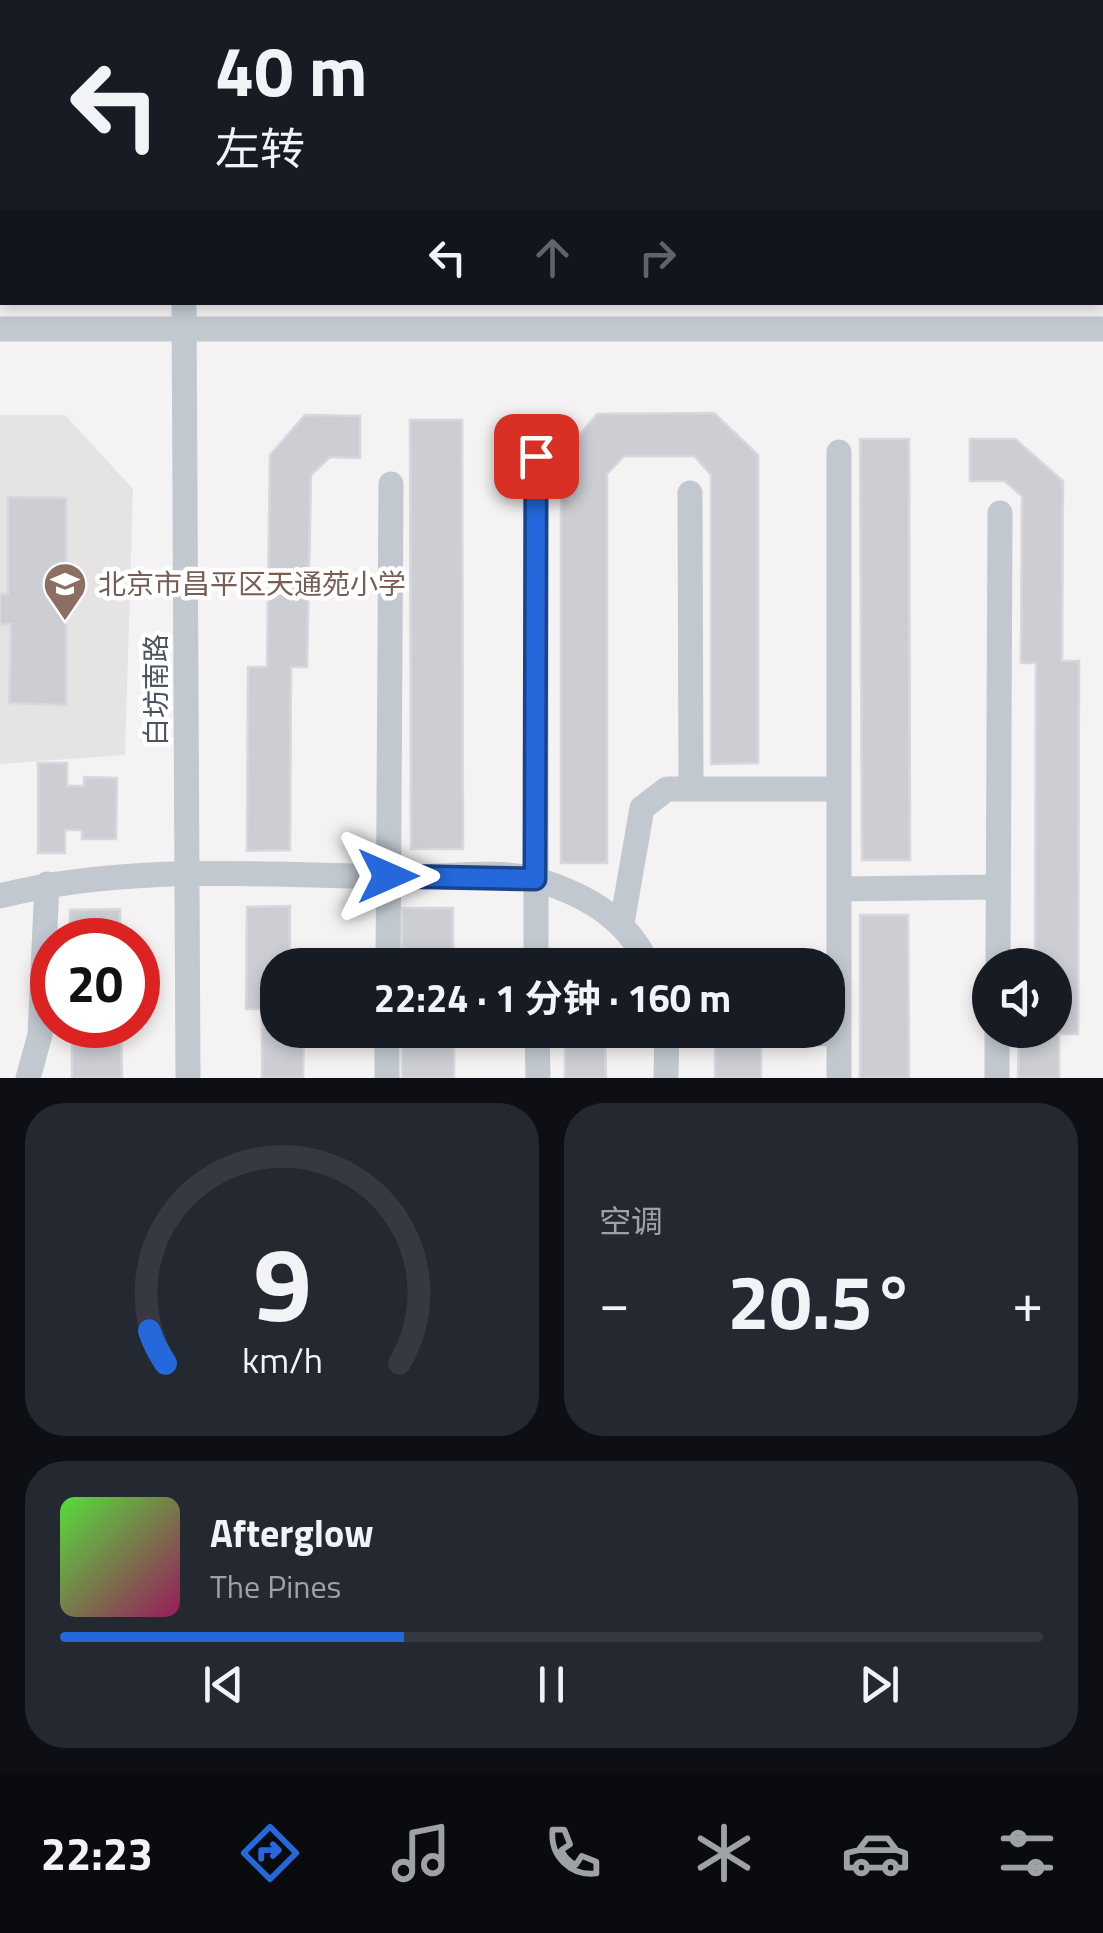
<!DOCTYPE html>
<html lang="zh">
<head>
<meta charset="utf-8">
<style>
	body { margin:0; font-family:"Titillium Web","Noto Sans SC",sans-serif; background:#242831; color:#f1f3f6; height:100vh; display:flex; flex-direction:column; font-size:38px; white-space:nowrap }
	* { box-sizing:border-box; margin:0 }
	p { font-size:32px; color:#9ea1a6 }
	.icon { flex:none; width:55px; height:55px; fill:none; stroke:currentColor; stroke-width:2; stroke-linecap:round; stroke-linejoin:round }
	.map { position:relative; height:1078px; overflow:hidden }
	.details { display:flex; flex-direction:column; gap:25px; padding:25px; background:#0d0f14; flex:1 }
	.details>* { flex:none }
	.top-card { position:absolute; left:0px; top:0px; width:1105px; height:305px; box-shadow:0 5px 15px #0003; background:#171b24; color:#f1f3f6; overflow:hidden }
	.tools { position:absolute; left:972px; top:948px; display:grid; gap:20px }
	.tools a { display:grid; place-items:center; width:100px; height:100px; border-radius:50%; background:#171b24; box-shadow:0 5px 15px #0003; font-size:50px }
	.speed { position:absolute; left:30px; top:918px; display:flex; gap:20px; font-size:50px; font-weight:700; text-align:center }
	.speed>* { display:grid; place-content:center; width:130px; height:130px; border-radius:50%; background:#171b24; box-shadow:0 5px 15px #0003; line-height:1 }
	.speed .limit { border:15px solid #d22; background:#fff; color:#111 }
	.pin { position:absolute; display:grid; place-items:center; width:85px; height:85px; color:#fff; margin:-42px; border-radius:20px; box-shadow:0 5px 15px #0006 }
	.me { position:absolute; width:110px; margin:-55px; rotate:90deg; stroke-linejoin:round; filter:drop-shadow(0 0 8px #0008) }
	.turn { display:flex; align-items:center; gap:35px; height:210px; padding:0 50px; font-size:45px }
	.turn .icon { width:130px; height:130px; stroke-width:2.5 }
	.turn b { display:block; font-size:70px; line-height:85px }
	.lanes { display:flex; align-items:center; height:95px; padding:0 50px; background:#0003; justify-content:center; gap:50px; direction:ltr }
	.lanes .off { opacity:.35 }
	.big { font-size:75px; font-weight:700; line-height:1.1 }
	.details .card { flex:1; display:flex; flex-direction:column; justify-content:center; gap:15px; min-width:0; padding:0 35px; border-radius:40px; background:#242831 }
	.details .dial { align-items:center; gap:0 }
	.dial svg { height:260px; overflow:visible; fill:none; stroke:#363941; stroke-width:7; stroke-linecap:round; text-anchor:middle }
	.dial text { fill:#f1f3f6; stroke:none }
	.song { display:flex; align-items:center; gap:30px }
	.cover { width:120px; height:120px; border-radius:15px; background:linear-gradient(135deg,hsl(110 70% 55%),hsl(330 70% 35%)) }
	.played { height:10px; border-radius:5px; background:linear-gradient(90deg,#2568db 35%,#363941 35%) }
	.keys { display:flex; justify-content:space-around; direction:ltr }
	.heat { display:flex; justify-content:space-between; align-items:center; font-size:55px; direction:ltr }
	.details .tiles { flex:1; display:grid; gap:25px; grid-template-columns:1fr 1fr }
	.card:last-child { grid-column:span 2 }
	.trip { position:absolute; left:260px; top:948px; width:585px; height:100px; border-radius:40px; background:#171b24; box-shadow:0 5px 15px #0003; font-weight:700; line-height:100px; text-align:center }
	.dock { display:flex; height:160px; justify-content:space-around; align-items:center; background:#090b0e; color:#9ea1a6 }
	.dock .icon { width:70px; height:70px }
	.dock .active { color:#2568db }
	.dock b { font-size:45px; color:#f1f3f6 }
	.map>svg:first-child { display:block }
</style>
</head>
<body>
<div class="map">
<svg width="1103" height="1078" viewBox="0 0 1103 1078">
	<rect width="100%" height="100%" fill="#f4f2f2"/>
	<path fill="#e5e3e4" d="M 0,415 L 65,415 L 133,489 L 125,755 L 0,764 Z"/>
	<path fill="#ccced4" stroke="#d6d8dd" stroke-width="2.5" d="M 714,413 L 758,455 L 758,763 L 711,764 L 711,475 L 694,456 L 624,456 L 607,474 L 607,863 L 561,863 L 561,457 L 597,414 Z
		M 305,415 L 360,416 L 360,458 L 330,457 L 311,475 L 307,667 L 291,667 L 290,850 L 247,851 L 248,667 L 267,667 L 270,455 Z
		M 410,420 L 462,420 L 463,849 L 411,849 Z
		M 860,439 L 909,439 L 910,860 L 862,860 Z
		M 970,439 L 1015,439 L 1063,481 L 1062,661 L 1079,661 L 1078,1034 L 1059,1034 L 1059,1078 L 1018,1078 L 1019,1034 L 1055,1030 L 1055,965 L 1035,965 L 1036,663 L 1021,663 L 1022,496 L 1005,481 L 970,481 Z
		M 8,497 L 66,498 L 66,705 L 9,703 L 11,624 L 0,625 L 0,594 L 8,594 Z
		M 38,763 L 67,763 L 67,786 L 84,786 L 84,777 L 117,778 L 116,839 L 82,839 L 82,830 L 65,830 L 65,853 L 38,853 Z
		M 290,906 L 290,965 L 278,965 L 278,1030 L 304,1030 L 303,1078 L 262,1078 L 262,1009 L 246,1009 L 247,907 Z
		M 402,908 L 453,908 L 453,965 L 402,965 Z
		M 120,909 L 120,940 L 70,940 L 70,910 Z
		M 860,915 L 908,915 L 909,1078 L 860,1078 Z
		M 72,1025 L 121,1025 L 122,1078 L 72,1078 Z
		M 402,1030 L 454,1030 L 454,1078 L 402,1078 Z
		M 565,1030 L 605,1030 L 606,1078 L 565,1078 Z
		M 715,1043 L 761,1044 L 761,1078 L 715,1078 Z"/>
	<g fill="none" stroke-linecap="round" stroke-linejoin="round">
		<path stroke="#c1c8d0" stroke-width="25" d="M 184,0 L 184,2
			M 532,0 L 532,2
			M 689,0 L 689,2
			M 41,2 L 41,0
			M 379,2 L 379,0
			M 813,2 L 813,0
			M 1000,2 L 1000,0
			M 184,302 L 188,1078
			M 0,329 L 1103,329
			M 839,452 L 839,1078
			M 536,456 L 536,965
			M 690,493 L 691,789
			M 839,889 L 998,887
			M 0,896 C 131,862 275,876 409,877 C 448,877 500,869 538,880 C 586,895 627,918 648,965
			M 622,923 L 642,808 L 667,789 L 839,789
			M 388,965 L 391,484
			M 998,965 L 1000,513
			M 537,1030 L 538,1078
			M 667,1032 L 839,1034
			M 28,1078 L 40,1035 L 47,884
			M 387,1078 L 387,1030
			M 666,1078 L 667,1030
			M 997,1078 L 997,1030"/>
	</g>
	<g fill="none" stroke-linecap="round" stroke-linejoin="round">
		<g stroke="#18448e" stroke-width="25">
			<path id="route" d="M 388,876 L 535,879 L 536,456"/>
		</g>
		<use href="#route" stroke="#2568db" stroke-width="18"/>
	</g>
	<defs>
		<g id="school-pin" transform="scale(2.25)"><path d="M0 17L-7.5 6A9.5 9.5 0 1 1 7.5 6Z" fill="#8d6e63" stroke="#fff"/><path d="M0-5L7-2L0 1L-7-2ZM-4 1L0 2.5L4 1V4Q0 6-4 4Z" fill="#fff"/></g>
	</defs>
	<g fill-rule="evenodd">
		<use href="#school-pin" x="65" y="584"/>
	</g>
	<g text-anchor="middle" stroke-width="9" stroke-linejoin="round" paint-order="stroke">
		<g font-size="28" fill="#785e54" stroke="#fff" text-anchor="start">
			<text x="98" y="594">北京市昌平区天通苑小学</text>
		</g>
		<g font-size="28" fill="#4b545f" stroke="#fff">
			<text transform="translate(156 690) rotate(-90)" y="10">白坊南路</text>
		</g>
	</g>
</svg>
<div class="tools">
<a><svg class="icon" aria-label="sound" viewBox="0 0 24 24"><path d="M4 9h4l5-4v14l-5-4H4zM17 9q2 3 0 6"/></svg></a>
</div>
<div class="speed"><div class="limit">20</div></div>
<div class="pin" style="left:536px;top:456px;background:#d93025"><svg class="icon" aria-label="arrive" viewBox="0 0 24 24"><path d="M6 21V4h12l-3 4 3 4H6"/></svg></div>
<svg class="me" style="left:388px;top:876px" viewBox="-20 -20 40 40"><path d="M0-17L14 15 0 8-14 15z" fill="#2568db" stroke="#fff" stroke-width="4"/></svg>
<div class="trip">22:24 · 1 分钟 · 160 m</div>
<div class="top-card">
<div class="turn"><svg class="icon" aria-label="left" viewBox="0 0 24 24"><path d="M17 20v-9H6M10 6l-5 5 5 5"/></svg><div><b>40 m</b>左转</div></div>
<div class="lanes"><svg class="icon" aria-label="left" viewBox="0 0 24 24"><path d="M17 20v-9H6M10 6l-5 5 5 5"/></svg><svg class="icon off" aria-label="ahead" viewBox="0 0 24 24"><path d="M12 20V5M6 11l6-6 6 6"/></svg><svg class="icon off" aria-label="right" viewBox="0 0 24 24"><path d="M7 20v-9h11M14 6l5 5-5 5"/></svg></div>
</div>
</div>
<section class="details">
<div class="tiles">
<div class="card dial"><svg viewBox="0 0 100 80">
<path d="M14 69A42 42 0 1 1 86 69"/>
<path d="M14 69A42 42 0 0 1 9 59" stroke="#2568db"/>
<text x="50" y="56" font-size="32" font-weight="700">9</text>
<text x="50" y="72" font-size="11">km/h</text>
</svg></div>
<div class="card"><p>空调</p>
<div class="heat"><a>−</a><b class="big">20.5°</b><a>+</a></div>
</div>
<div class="card">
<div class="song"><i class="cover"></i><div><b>Afterglow</b><p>The Pines</p></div></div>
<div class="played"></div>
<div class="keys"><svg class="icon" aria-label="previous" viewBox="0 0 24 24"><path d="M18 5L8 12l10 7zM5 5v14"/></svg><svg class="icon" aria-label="pause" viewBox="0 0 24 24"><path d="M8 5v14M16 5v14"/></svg><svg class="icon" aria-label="next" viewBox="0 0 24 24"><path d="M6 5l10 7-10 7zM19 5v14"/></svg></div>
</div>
</div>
</section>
<nav class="dock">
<b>22:23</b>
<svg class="icon active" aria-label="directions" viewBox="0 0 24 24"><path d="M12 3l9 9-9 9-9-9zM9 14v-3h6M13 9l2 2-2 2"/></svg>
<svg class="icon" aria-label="music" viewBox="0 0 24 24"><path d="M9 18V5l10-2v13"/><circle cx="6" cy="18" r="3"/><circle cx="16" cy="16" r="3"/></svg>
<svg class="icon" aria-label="phone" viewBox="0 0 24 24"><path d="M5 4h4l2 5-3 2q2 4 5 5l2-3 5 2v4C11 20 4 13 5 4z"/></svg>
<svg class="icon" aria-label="climate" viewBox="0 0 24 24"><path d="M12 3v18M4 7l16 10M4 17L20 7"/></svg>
<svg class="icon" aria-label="car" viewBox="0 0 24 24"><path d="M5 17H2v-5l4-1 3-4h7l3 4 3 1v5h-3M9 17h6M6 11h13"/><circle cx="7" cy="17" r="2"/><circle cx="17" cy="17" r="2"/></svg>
<svg class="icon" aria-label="filters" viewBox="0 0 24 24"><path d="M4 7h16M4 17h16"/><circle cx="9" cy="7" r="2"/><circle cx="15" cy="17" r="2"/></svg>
</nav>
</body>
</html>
